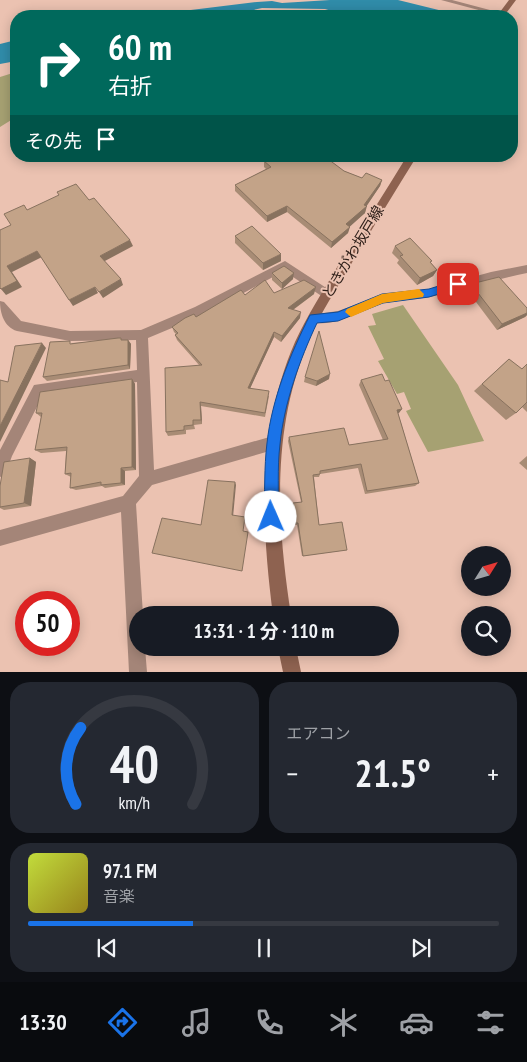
<!DOCTYPE html>
<html lang="ja">
<head>
<meta charset="utf-8">
<style>
	body { margin:0; font-family:"PT Sans Narrow","Noto Sans JP",sans-serif; background:#242831; color:#f1f3f6; height:100vh; display:flex; flex-direction:column; font-size:19px; white-space:nowrap }
	* { box-sizing:border-box; margin:0 }
	p { font-size:16px; color:#9ea1a6 }
	.icon { flex:none; width:28px; height:28px; fill:none; stroke:currentColor; stroke-width:2; stroke-linecap:round; stroke-linejoin:round }
	.map { position:relative; height:672px; overflow:hidden }
	.panel { display:flex; flex-direction:column; gap:10px; padding:10px; background:#0d0f14; flex:1 }
	.panel>* { flex:none }
	.hud { position:absolute; left:10px; top:10px; width:508px; height:152px; border-radius:20px; box-shadow:0 2px 12px #0003; background:#00695c; color:#fff; overflow:hidden }
	.needle { width:32px; rotate:53deg }
	.fabs { position:absolute; left:461px; top:546px; display:grid; gap:10px }
	.fabs a { display:grid; place-items:center; width:50px; height:50px; border-radius:50%; background:#171b24; box-shadow:0 2px 12px #0003; font-size:25px }
	.speed { position:absolute; left:15px; top:591px; display:flex; gap:10px; font-size:25px; font-weight:700; text-align:center }
	.speed>* { display:grid; place-content:center; width:65px; height:65px; border-radius:50%; background:#171b24; box-shadow:0 2px 12px #0003; line-height:1 }
	.speed .limit { border:8px solid #d22; background:#fff; color:#111 }
	.pin { position:absolute; display:grid; place-items:center; width:42px; height:42px; color:#fff; margin:-21px; border-radius:10px; box-shadow:0 2px 8px #0006 }
	.me { position:absolute; width:55px; margin:-28px; rotate:359deg; stroke-linejoin:round; filter:drop-shadow(0 0 4px #0008) }
	.turn { display:flex; align-items:center; gap:18px; height:105px; padding:0 15px; font-size:22px }
	.turn .icon { width:65px; height:65px; stroke-width:2.5 }
	.turn b { display:block; font-size:35px; line-height:42px }
	.then { display:flex; align-items:center; height:48px; padding:0 15px; background:#0003; gap:10px; font-size:19px }
	.big { font-size:38px; font-weight:700; line-height:1.1 }
	.panel .widget { flex:1; display:flex; flex-direction:column; justify-content:center; gap:8px; min-width:0; padding:0 18px; border-radius:20px; background:#242831 }
	.panel .dial { align-items:center; gap:0 }
	.dial svg { height:130px; overflow:visible; fill:none; stroke:#363941; stroke-width:7; stroke-linecap:round; text-anchor:middle }
	.dial text { fill:#f1f3f6; stroke:none }
	.song { display:flex; align-items:center; gap:15px }
	.cover { width:60px; height:60px; border-radius:8px; background:linear-gradient(135deg,hsl(70 70% 55%),hsl(50 70% 35%)) }
	.played { height:5px; border-radius:2px; background:linear-gradient(90deg,#1a73e8 35%,#363941 35%) }
	.keys { display:flex; justify-content:space-around; direction:ltr }
	.heat { display:flex; justify-content:space-between; align-items:center; font-size:28px; direction:ltr }
	.panel .tiles { flex:1; display:grid; gap:10px; grid-template-columns:1fr 1fr }
	.widget:last-child { grid-column:span 2 }
	.trip { position:absolute; left:129px; top:606px; width:270px; height:50px; border-radius:25px; background:#171b24; box-shadow:0 2px 12px #0003; font-weight:700; line-height:50px; text-align:center }
	.tab-bar { display:flex; height:80px; justify-content:space-around; align-items:center; background:#090b0e; color:#9ea1a6 }
	.tab-bar .icon { width:35px; height:35px }
	.tab-bar .active { color:#1a73e8 }
	.tab-bar b { font-size:22px; color:#f1f3f6 }
	.map>svg:first-child { display:block }
</style>
</head>
<body>
<div class="map">
<svg width="527" height="672" viewBox="0 0 527 672">
	<rect width="100%" height="100%" fill="#ebc2b1"/>
	<path fill="#a6a172" d="M 16,72 L 16,117 L 0,127 L 0,77 Z
		M 403,305 L 458,385 L 484,441 L 428,452 L 406,411 L 411,409 L 404,392 L 397,394 L 378,361 L 384,359 L 368,326 L 376,325 L 372,314 Z"/>
	<path fill="#308ca9" d="M 330,0 L 398,0 L 463,16 L 316,16 L 335,12 L 325,9 L 262,8 L 249,11 L 273,16 L 142,16 L 257,2 L 272,1 L 282,3 Z
		M 16,40 L 16,61 L 0,64 L 0,44 Z"/>
	<g fill="none" stroke-linecap="round" stroke-linejoin="round">
		<path fill="#a48578" fill-rule="evenodd" d="M 527,265 L 527,273 C 494,280 462,290 430,297 C 415,300 399,300 384,303 C 362,308 334,330 310,321 L 309,318 L 310,315 L 338,311 L 382,295 L 429,289 L 491,272 Z"/>
		<path fill="#a48578" fill-rule="evenodd" d="M 441,0 L 452,0 L 505,14 L 501,16 Z
			M 285,261 L 331,291 L 333,294 L 331,297 L 323,297 L 284,271 L 203,315 L 148,338 L 154,470 L 273,436 L 278,438 L 280,443 L 278,448 L 273,450 L 152,485 L 136,504 L 143,615 L 138,615 L 138,648 L 145,648 L 147,672 L 129,672 L 121,512 L 0,546 L 0,530 L 123,496 L 139,476 L 137,382 L 43,395 L 12,456 L 5,475 L 0,477 L 0,450 L 34,385 L 137,370 L 136,340 L 70,341 L 17,331 C 4,327 0,313 0,301 L 4,302 L 21,321 L 70,331 L 141,330 L 195,307 Z"/>
		<path fill="#8e6250" fill-rule="evenodd" d="M 509,0 L 516,0 L 504,16 L 497,16 Z
			M 407,156 L 417,156 C 392,196 368,236 344,276 C 331,298 317,319 308,343 C 271,430 277,524 291,615 L 273,615 C 261,523 257,429 295,342 C 307,316 322,293 336,269 C 360,231 384,194 407,156 Z
			M 278,648 L 296,648 L 301,672 L 283,672 Z"/>
	</g>
	<path fill="#a88c75" d="M 294,158 L 344,171 L 362,178 L 382,180 L 380,186 L 366,206 L 365,213 L 349,226 L 348,233 L 331,248 L 287,212 L 267,222 L 235,191 L 235,185 L 266,169 L 264,167 L 264,161 Z
		M 235,236 L 281,261 L 263,270 L 235,243 Z
		M 395,246 L 431,263 L 437,270 L 433,276 L 417,285 L 397,263 L 399,260 L 392,253 Z
		M 272,273 L 293,279 L 282,289 L 272,280 Z
		M 471,284 L 527,308 L 527,315 L 525,317 L 497,330 L 467,290 Z
		M 274,293 L 314,294 L 293,310 L 300,318 L 281,342 L 274,337 L 250,388 L 269,396 L 265,417 L 201,406 L 202,424 L 194,425 L 195,429 L 186,430 L 186,434 L 168,436 L 166,432 L 199,365 L 177,340 L 175,335 L 176,334 L 174,332 L 172,327 L 245,295 Z
		M 123,340 L 128,340 L 131,344 L 130,369 L 47,381 L 43,377 L 72,343 Z
		M 509,359 L 521,369 L 527,364 L 527,412 L 522,407 L 516,413 L 506,420 L 474,391 Z
		M 305,377 L 329,379 L 316,386 L 304,382 Z
		M 132,379 L 135,384 L 136,470 L 125,471 L 125,485 L 105,488 L 102,486 L 76,490 L 70,488 L 71,477 L 65,474 L 66,451 L 41,453 L 35,450 L 41,417 L 36,413 Z
		M 361,380 L 385,381 L 402,409 L 398,413 L 419,483 L 415,486 L 365,494 L 358,468 L 320,474 L 319,477 L 314,477 L 319,525 L 347,550 L 302,556 L 297,525 L 294,525 L 292,505 L 293,503 L 301,502 L 288,441 L 289,437 L 349,445 L 383,440 L 359,385 Z
		M 527,456 L 527,470 L 519,463 Z
		M 30,458 L 36,462 L 31,506 L 4,510 L 0,508 L 0,507 Z"/>
	<path fill="#88725f" d="M 382,180 L 380,186 L 366,207 L 367,206 L 365,213 L 345,231 L 346,224 L 364,205 Z
		M 287,206 L 287,212 L 267,222 L 267,216 Z
		M 350,227 L 348,233 L 331,248 L 332,242 Z
		M 130,240 L 133,246 L 103,262 L 100,256 Z
		M 37,251 L 42,257 L 12,272 L 22,287 L 6,295 L 1,289 L 7,266 Z
		M 281,254 L 281,261 L 263,270 L 263,263 Z
		M 437,270 L 433,276 L 417,285 L 420,278 Z
		M 294,273 L 293,279 L 282,289 L 282,283 Z
		M 121,279 L 123,285 L 103,298 L 99,292 Z
		M 95,287 L 98,293 L 73,306 L 69,300 Z
		M 316,287 L 314,294 L 287,314 L 288,308 Z
		M 301,312 L 300,318 L 281,342 L 282,336 Z
		M 527,313 L 527,315 L 525,317 L 497,330 L 502,324 Z
		M 274,332 L 274,337 L 248,393 L 248,388 Z
		M 128,340 L 131,344 L 130,369 L 128,365 Z
		M 42,343 L 46,348 L 0,442 L 0,426 Z
		M 330,374 L 329,379 L 316,386 L 317,381 Z
		M 132,379 L 135,384 L 136,470 L 132,467 Z
		M 200,402 L 201,406 L 202,424 L 201,420 Z
		M 402,409 L 399,413 L 393,415 L 397,410 Z
		M 30,458 L 36,462 L 31,506 L 24,503 Z
		M 121,468 L 125,471 L 125,485 L 121,483 Z
		M 235,482 L 236,485 L 233,517 L 232,515 Z"/>
	<path fill="#c3a388" stroke="#88725f" d="M 273,156 L 292,156 L 294,158 L 296,156 L 324,156 L 344,171 L 362,178 L 366,173 L 382,180 L 364,205 L 367,206 L 346,224 L 350,227 L 332,242 L 287,206 L 267,216 L 235,185 L 271,167 L 264,161 Z
		M 76,184 L 89,200 L 94,198 L 130,240 L 100,256 L 121,279 L 99,292 L 95,287 L 69,300 L 37,251 L 7,266 L 17,281 L 1,289 L 0,288 L 0,230 L 11,225 L 4,214 L 24,205 L 27,210 L 59,195 L 57,192 Z
		M 252,226 L 281,254 L 263,263 L 235,236 Z
		M 410,238 L 432,261 L 430,262 L 437,270 L 420,278 L 400,256 L 403,255 L 395,246 Z
		M 284,266 L 294,273 L 282,283 L 272,273 Z
		M 499,277 L 527,308 L 527,313 L 502,324 L 471,284 Z
		M 265,280 L 274,293 L 304,280 L 316,287 L 288,308 L 301,312 L 282,336 L 274,332 L 248,388 L 269,391 L 265,413 L 200,402 L 201,420 L 193,420 L 193,425 L 184,426 L 184,430 L 166,432 L 165,368 L 202,365 L 175,335 L 178,333 L 172,327 L 185,318 L 194,314 L 196,317 L 241,290 L 245,295 Z
		M 319,331 L 330,374 L 317,381 L 305,377 Z
		M 118,338 L 121,338 L 121,340 L 128,340 L 128,365 L 43,377 L 50,342 L 70,341 L 70,344 Z
		M 42,343 L 0,426 L 0,380 L 8,382 L 15,346 Z
		M 509,359 L 522,369 L 527,364 L 527,402 L 516,413 L 482,384 Z
		M 382,374 L 385,381 L 389,380 L 402,409 L 397,410 L 419,483 L 367,491 L 361,464 L 320,471 L 320,474 L 313,475 L 319,525 L 342,522 L 347,550 L 303,556 L 298,523 L 295,523 L 293,503 L 302,502 L 289,437 L 344,428 L 349,445 L 388,439 L 361,380 Z
		M 132,379 L 132,467 L 121,468 L 121,483 L 101,485 L 101,482 L 70,488 L 71,473 L 65,474 L 67,447 L 35,450 L 42,413 L 36,413 L 40,392 Z
		M 30,458 L 24,503 L 0,507 L 0,486 L 4,462 Z
		M 208,480 L 235,482 L 232,515 L 245,517 L 243,531 L 248,532 L 242,571 L 152,553 L 162,518 L 201,525 Z"/>
	<path fill="#1a73e8" stroke="#114b97" d="M 458,280 L 462,281 L 463,284 L 462,287 L 429,297 L 383,303 L 338,321 L 317,323 C 300,359 284,403 280,444 C 277,468 279,493 278,517 L 276,522 L 271,524 L 266,522 L 264,517 C 265,493 264,467 267,443 C 272,398 290,355 310,315 L 338,312 L 382,294 L 429,289 Z"/>
	<path fill="#f59e0b" d="M 419,289 L 424,294 L 423,297 L 383,303 L 351,317 L 345,312 L 347,309 L 382,294 Z"/>
	<g text-anchor="middle" stroke-width="4" stroke-linejoin="round" paint-order="stroke">
		<g font-size="15" fill="#2e1f19" stroke="#ebc2b1">
			<text transform="translate(353 252) rotate(-59)" y="5">ときがわ坂戸線</text>
		</g>
	</g>
</svg>
<div class="fabs">
<a><svg class="needle" viewBox="-14 -14 28 28"><path d="M0-13l5 13h-10z" fill="#e53935"/><path d="M0 13l5-13h-10z" fill="#9ea1a6"/></svg></a>
<a><svg class="icon" aria-label="search" viewBox="0 0 24 24"><circle cx="10" cy="10" r="6"/><path d="M15 15l6 6"/></svg></a>
</div>
<div class="speed"><div class="limit">50</div></div>
<div class="pin" style="left:458px;top:284px;background:#d93025"><svg class="icon" aria-label="arrive" viewBox="0 0 24 24"><path d="M6 21V4h12l-3 4 3 4H6"/></svg></div>
<svg class="me" style="left:271px;top:517px" viewBox="-20 -20 40 40"><circle r="19" fill="#fff"/><path d="M0-13L10 11 0 6-10 11z" fill="#1a73e8"/></svg>
<div class="trip">13:31 · 1 分 · 110 m</div>
<div class="hud">
<div class="turn"><svg class="icon" aria-label="right" viewBox="0 0 24 24"><path d="M7 20v-9h11M14 6l5 5-5 5"/></svg><div><b>60 m</b>右折</div></div>
<div class="then">その先<svg class="icon" aria-label="arrive" viewBox="0 0 24 24"><path d="M6 21V4h12l-3 4 3 4H6"/></svg></div>
</div>
</div>
<section class="panel">
<div class="tiles">
<div class="widget dial"><svg viewBox="0 0 100 80">
<path d="M14 69A42 42 0 1 1 86 69"/>
<path d="M14 69A42 42 0 0 1 17 22" stroke="#1a73e8"/>
<text x="50" y="56" font-size="32" font-weight="700">40</text>
<text x="50" y="72" font-size="11">km/h</text>
</svg></div>
<div class="widget"><p>エアコン</p>
<div class="heat"><a>−</a><b class="big">21.5°</b><a>+</a></div>
</div>
<div class="widget">
<div class="song"><i class="cover"></i><div><b>97.1 FM</b><p>音楽</p></div></div>
<div class="played"></div>
<div class="keys"><svg class="icon" aria-label="previous" viewBox="0 0 24 24"><path d="M18 5L8 12l10 7zM5 5v14"/></svg><svg class="icon" aria-label="pause" viewBox="0 0 24 24"><path d="M8 5v14M16 5v14"/></svg><svg class="icon" aria-label="next" viewBox="0 0 24 24"><path d="M6 5l10 7-10 7zM19 5v14"/></svg></div>
</div>
</div>
</section>
<nav class="tab-bar">
<b>13:30</b>
<svg class="icon active" aria-label="directions" viewBox="0 0 24 24"><path d="M12 3l9 9-9 9-9-9zM9 14v-3h6M13 9l2 2-2 2"/></svg>
<svg class="icon" aria-label="music" viewBox="0 0 24 24"><path d="M9 18V5l10-2v13"/><circle cx="6" cy="18" r="3"/><circle cx="16" cy="16" r="3"/></svg>
<svg class="icon" aria-label="phone" viewBox="0 0 24 24"><path d="M5 4h4l2 5-3 2q2 4 5 5l2-3 5 2v4C11 20 4 13 5 4z"/></svg>
<svg class="icon" aria-label="climate" viewBox="0 0 24 24"><path d="M12 3v18M4 7l16 10M4 17L20 7"/></svg>
<svg class="icon" aria-label="car" viewBox="0 0 24 24"><path d="M5 17H2v-5l4-1 3-4h7l3 4 3 1v5h-3M9 17h6M6 11h13"/><circle cx="7" cy="17" r="2"/><circle cx="17" cy="17" r="2"/></svg>
<svg class="icon" aria-label="filters" viewBox="0 0 24 24"><path d="M4 7h16M4 17h16"/><circle cx="9" cy="7" r="2"/><circle cx="15" cy="17" r="2"/></svg>
</nav>
</body>
</html>
